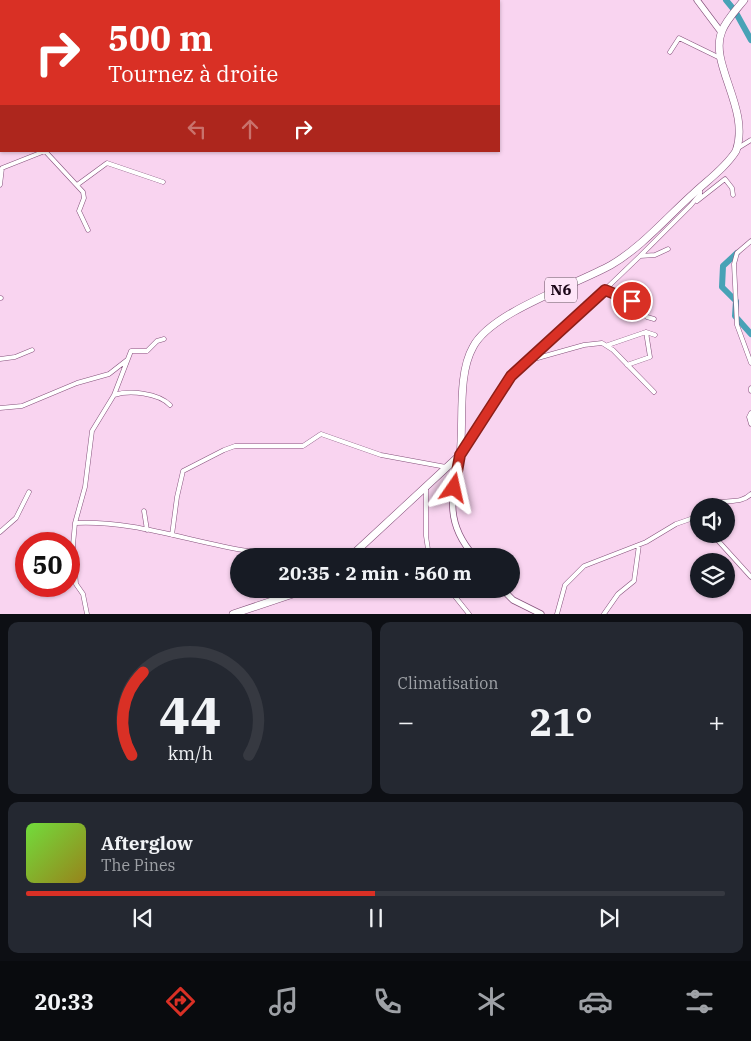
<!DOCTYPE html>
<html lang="fr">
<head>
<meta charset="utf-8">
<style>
	body { margin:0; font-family:"IBM Plex Serif",serif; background:#242831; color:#f1f3f6; height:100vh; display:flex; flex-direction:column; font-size:19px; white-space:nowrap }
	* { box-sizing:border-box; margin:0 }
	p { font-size:16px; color:#9ea1a6 }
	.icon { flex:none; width:28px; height:28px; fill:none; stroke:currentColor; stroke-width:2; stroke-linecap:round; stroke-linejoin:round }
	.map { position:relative; height:614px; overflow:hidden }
	.sheet { display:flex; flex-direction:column; gap:8px; padding:8px; background:#0d0f14; flex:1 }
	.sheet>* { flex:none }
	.guide { position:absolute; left:0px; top:0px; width:500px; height:152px; box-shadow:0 1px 4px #0004; background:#d93025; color:#fff; overflow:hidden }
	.controls { position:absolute; left:690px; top:498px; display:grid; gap:10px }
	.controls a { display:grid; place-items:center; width:45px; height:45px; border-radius:50%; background:#171b24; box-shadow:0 1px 4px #0004; font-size:25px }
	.speed { position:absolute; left:15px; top:532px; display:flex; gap:10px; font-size:25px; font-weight:700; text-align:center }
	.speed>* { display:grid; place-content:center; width:65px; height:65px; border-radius:50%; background:#171b24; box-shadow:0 1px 4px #0004; line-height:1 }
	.speed .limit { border:8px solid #d22; background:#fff; color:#111 }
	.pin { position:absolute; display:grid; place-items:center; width:42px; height:42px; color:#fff; margin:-21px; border:2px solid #fff; border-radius:50%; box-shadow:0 1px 5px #0007 }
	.me { position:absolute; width:55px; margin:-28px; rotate:11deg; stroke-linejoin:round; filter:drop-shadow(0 0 4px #0008) }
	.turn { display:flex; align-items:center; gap:18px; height:105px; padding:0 25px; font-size:22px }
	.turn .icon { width:65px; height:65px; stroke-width:2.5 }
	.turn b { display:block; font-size:35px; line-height:42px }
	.lanes { display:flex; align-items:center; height:48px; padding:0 25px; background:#0003; justify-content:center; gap:25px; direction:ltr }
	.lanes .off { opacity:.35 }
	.big { font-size:38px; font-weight:800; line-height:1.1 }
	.sheet .widget { flex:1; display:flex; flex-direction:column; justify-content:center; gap:8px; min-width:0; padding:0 18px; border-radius:10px; background:#242831 }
	.sheet .dial { align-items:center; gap:0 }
	.dial svg { height:130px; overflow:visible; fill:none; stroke:#363941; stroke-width:7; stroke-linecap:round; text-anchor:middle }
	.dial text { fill:#f1f3f6; stroke:none }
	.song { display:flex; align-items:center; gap:15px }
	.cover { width:60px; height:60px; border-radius:8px; background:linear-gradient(135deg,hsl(100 70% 55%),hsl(50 70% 35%)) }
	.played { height:5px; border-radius:2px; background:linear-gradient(90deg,#d93025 50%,#363941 50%) }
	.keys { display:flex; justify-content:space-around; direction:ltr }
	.heat { display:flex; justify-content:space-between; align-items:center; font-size:28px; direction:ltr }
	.sheet .tiles { flex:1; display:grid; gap:8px; grid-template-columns:1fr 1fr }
	.widget:last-child { grid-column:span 2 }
	.trip { position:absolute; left:230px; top:548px; width:290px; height:50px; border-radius:25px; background:#171b24; box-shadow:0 1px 4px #0004; font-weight:800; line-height:50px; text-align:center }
	.tabs { display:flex; height:80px; justify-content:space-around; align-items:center; background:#090b0e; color:#9ea1a6 }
	.tabs .icon { width:35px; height:35px }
	.tabs .current { color:#d93025 }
	.tabs b { font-size:22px; color:#f1f3f6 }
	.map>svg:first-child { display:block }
</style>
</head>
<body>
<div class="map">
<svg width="751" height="614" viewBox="0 0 751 614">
	<rect width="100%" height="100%" fill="#f9d4f0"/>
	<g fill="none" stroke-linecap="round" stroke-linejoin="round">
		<path stroke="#48a2b6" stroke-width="6" d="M 726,0 L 735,11 L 751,40
			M 737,253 L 723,266 L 722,287 L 736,301 L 735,316 L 751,334"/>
		<g stroke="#85517b" stroke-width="5">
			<path id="street" d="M 107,1 L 107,0
				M 289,1 L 292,0
				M 0,37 L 1,36
				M 670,52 L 679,38 L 720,58
				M 0,72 L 1,72
				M 738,148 L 751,140
				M 45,151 L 83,192 L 84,198 L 79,211 L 88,230
				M 0,185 L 2,168 L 45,151
				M 77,185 L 107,163 L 163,182
				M 697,201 L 725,179 L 732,188 L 733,195
				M 751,241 L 737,253 L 734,264 L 737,325 L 751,363
				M 640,256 L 655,255 L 668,249
				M 605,290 C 625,298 634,298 647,317 L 654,319
				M 0,298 L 1,298
				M 608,345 L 646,332 L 655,335
				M 0,359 L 15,357 L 32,350
				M 534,359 L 584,345 L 602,343 L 613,350 L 654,392
				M 627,365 L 650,357 L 646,332
				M 751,388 L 751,391
				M 114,395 C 130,390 158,393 170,405
				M 0,408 L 22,406 L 77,383 L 109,374 L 127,360
				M 751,413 L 749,417 L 751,424
				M 462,453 L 515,372 L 541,351 L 640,256 L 691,205 L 700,194 L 700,188
				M 426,488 L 426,536 L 429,556
				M 711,506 C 723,497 739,506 751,494
				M 144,511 L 147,530
				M 75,523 L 85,487 L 92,431 L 114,395 L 131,351 L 147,351 L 157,341 L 164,339
				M 0,532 L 16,518 L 29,492
				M 712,534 L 751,577
				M 172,535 L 177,497 L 183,471 L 224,450 L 235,446 L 303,446 L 321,434 L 381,455 L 446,467
				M 449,589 L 469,614
				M 87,614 L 83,594 L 76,584 L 73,545 L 75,523 C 134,520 190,542 248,551 C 283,557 318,556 354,553
				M 557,614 L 565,585 L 584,566 L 646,542 L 676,524 L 699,516
				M 604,614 L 618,594 L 634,581 L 639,545"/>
		</g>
		<g stroke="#85517b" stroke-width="7">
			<path id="secondary" d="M 697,0 L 721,32
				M 460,455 C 452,495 444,522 474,556
				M 502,589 L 513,600 L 541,614"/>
		</g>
		<g stroke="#85517b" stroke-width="8">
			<path id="highway" d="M 351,556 L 460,455 C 464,423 457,375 473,347 C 491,312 575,285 611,265 C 642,247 667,217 694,193 C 708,180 726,167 736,151 C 751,109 708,63 722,31 C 726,20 737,9 744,0
				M 233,614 L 308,589"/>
		</g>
		<use href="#street" stroke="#fff" stroke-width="4"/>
		<use href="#secondary" stroke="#fff" stroke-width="5.5"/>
		<use href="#highway" stroke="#fff" stroke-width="7"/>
	</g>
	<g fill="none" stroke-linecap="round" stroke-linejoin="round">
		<g stroke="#8d1f18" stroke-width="12">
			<path id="route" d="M 454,488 L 460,455 L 511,376 L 605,290 L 632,301"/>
		</g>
		<use href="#route" stroke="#d93025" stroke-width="9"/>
	</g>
	<g text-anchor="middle" stroke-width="4" stroke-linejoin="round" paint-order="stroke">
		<rect fill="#fee5f8" stroke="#604a5b" stroke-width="1" x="545" y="277.5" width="32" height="25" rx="4"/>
		<g font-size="15" font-weight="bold" fill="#1c0718">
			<text x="561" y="295">N6</text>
		</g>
	</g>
</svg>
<div class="controls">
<a><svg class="icon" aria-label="sound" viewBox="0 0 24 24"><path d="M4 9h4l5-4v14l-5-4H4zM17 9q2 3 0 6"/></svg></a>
<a><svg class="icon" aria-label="layers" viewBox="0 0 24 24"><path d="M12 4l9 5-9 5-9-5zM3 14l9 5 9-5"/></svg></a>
</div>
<div class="speed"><div class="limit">50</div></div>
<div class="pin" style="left:632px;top:301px;background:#d93025"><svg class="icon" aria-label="arrive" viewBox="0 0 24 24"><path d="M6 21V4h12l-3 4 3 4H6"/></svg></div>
<svg class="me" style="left:454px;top:488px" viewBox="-20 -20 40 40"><path d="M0-17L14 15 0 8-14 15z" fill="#d93025" stroke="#fff" stroke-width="4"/></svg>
<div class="trip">20:35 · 2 min · 560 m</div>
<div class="guide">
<div class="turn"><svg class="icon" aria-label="right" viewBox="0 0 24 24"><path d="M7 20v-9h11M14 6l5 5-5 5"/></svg><div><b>500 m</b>Tournez à droite</div></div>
<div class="lanes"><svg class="icon off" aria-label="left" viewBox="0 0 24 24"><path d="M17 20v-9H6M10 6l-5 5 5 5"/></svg><svg class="icon off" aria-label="ahead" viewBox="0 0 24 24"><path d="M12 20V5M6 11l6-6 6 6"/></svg><svg class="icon" aria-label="right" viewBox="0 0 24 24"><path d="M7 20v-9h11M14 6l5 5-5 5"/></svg></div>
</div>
</div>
<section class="sheet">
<div class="tiles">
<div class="widget dial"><svg viewBox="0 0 100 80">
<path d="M14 69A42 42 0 1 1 86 69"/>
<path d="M14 69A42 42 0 0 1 21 18" stroke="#d93025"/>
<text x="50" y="56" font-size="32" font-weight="700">44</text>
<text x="50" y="72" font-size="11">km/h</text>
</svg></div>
<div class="widget"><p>Climatisation</p>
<div class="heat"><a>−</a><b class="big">21°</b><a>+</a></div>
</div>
<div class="widget">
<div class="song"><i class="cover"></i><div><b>Afterglow</b><p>The Pines</p></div></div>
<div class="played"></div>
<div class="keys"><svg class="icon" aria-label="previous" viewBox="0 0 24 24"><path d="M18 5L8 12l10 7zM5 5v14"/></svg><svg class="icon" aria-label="pause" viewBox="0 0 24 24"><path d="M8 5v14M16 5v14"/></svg><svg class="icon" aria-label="next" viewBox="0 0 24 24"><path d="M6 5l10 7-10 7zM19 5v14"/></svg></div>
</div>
</div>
</section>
<nav class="tabs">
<b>20:33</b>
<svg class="icon current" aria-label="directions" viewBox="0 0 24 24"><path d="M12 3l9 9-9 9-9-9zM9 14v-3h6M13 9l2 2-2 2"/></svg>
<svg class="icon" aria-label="music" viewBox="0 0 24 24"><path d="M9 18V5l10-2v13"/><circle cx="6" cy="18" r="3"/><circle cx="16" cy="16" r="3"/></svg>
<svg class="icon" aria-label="phone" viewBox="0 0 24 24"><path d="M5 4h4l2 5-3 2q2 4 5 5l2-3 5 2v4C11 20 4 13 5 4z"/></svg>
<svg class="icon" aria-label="climate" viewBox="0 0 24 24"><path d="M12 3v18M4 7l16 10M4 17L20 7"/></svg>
<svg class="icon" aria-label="car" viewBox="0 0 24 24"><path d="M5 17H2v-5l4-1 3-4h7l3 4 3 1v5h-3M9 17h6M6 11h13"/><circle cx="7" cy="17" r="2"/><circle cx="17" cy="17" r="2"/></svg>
<svg class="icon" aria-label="filters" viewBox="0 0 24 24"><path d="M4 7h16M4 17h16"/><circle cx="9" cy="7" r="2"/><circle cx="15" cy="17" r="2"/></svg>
</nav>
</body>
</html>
